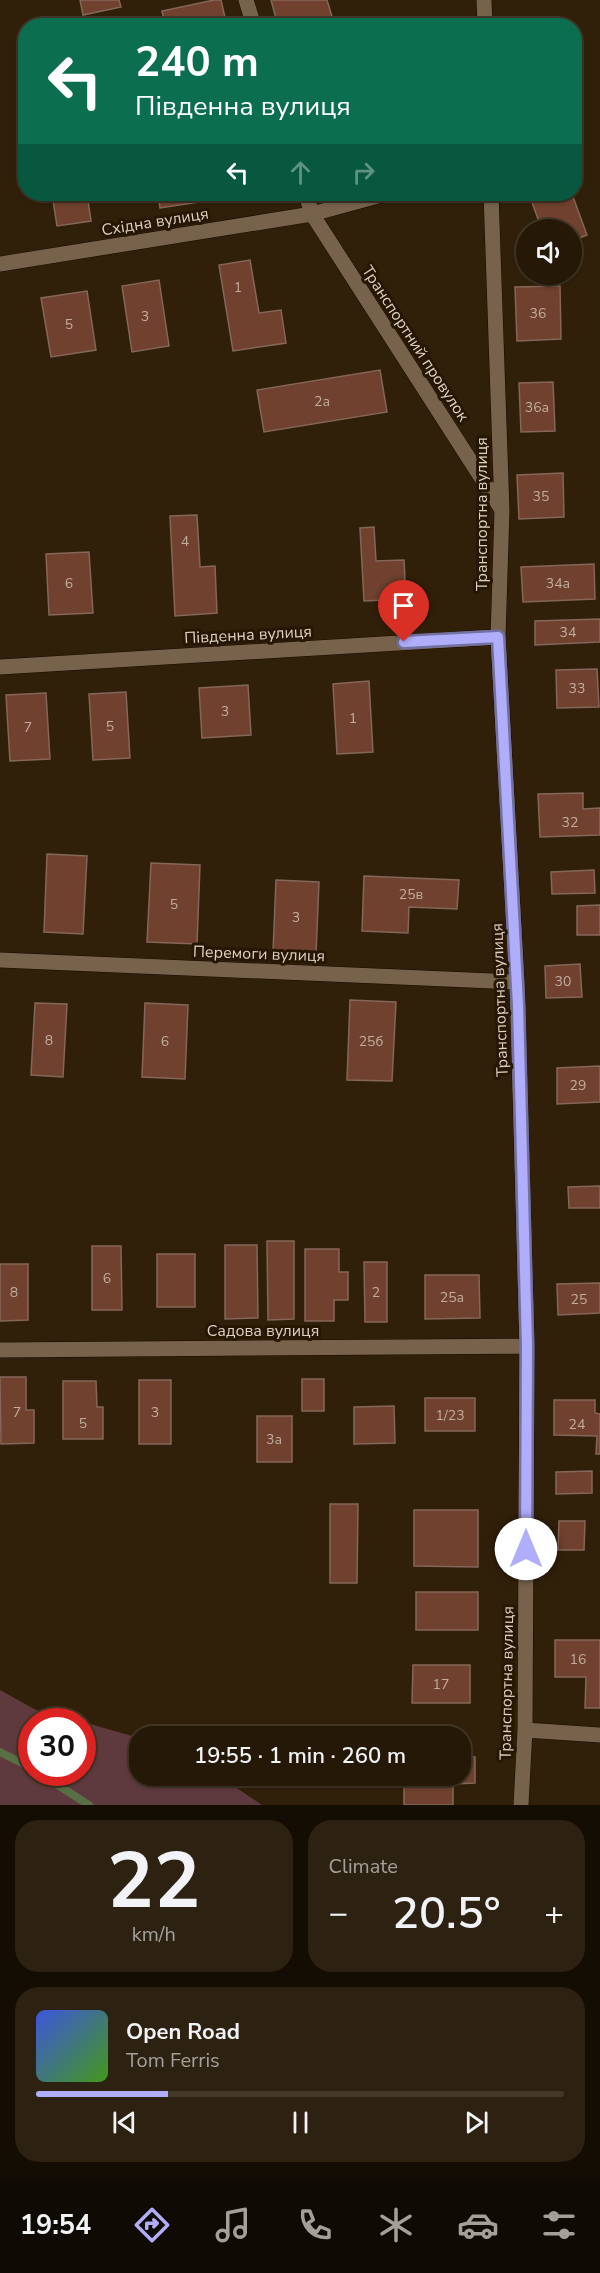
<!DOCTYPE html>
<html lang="en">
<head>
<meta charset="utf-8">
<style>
	body { margin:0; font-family:"Nunito Sans",sans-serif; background:#2d2111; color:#f1f3f6; height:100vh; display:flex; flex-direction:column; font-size:22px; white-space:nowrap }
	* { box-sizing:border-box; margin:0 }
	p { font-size:20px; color:#a3a09b }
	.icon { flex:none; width:33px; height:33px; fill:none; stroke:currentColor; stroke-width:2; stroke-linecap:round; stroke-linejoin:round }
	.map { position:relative; height:1805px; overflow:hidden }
	.panel { display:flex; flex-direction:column; gap:15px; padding:15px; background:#140d04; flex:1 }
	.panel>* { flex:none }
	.top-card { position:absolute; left:18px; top:18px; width:564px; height:183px; border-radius:24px; box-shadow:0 2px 4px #0004,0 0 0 2px #423728; background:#0b6e4f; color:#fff; overflow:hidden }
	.fabs { position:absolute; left:516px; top:219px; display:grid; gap:12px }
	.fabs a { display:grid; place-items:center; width:66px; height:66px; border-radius:50%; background:#251807; box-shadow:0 2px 4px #0004,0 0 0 2px #423728; font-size:30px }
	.speed { position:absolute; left:18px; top:1708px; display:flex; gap:12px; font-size:30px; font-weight:700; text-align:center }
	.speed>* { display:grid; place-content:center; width:78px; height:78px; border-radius:50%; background:#251807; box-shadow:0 2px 4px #0004,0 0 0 2px #423728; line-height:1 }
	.speed .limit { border:9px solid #d22; background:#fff; color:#111 }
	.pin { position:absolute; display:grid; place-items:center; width:51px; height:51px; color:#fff; margin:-62px -26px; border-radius:50% 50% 50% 0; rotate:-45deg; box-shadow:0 0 6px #0007 }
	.pin .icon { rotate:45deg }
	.me { position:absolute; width:66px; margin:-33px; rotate:0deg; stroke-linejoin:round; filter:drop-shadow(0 0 4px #0008) }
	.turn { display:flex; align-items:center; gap:21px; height:126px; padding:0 18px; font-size:27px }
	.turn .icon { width:78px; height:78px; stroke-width:2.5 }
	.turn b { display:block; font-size:42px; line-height:51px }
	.lanes { display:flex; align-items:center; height:57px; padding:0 18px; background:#0003; justify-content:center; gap:30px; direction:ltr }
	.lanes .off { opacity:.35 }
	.big { font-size:45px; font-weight:600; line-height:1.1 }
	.panel .tile { flex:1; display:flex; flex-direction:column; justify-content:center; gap:9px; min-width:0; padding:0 21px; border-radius:24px; background:#2d2111 }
	.panel .dial { align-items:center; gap:0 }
	.dial b { font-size:78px; line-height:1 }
	.song { display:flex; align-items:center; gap:18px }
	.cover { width:72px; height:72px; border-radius:9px; background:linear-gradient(135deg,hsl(230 70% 55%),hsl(100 70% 35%)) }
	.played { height:6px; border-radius:3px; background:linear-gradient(90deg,#b0aefa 25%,#423728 25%) }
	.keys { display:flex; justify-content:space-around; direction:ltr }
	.heat { display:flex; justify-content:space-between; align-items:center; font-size:33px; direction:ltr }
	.panel .tiles { flex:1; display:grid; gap:15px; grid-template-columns:1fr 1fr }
	.tile:last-child { grid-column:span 2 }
	.trip { position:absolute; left:129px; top:1726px; width:342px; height:60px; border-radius:24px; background:#251807; box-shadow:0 2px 4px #0004,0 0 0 2px #423728; font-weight:600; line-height:60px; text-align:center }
	.tab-bar { display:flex; height:96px; justify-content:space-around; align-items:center; background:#0f0a03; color:#a3a09b }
	.tab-bar .icon { width:42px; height:42px }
	.tab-bar .on { color:#b0aefa }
	.tab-bar b { font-size:27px; color:#f1f3f6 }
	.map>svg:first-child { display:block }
</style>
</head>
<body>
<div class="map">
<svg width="600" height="1805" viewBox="0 0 600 1805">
	<rect width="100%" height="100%" fill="#312009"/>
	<path fill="#5e393d" d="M 0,1690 L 36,1710 L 81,1722 L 32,1722 L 32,1773 L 82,1773 L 83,1722 L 139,1738 L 140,1776 L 219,1776 L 262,1805 L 0,1805 Z"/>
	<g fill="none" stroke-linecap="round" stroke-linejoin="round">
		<path stroke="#597044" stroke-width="8" d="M 0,1752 L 32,1768
			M 39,1773 L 89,1805"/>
	</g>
	<path fill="#6f412e" stroke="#85665a" stroke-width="1.5" d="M 80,0 L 119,0 L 121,7 L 83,15 Z
		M 214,0 L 221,0 L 227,26 L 165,26 L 162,11 Z
		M 271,0 L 327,0 L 333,20 L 311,26 L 278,26 Z
		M 568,21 L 568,26 L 524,26 L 524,23 Z
		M 52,194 L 87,194 L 91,221 L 57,226 Z
		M 158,194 L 211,194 L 212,200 L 160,208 Z
		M 529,194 L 572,194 L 587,235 L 572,241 L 572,230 L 542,230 Z
		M 250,260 L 259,313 L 281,310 L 286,343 L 233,351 L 219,265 Z
		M 159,280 L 169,346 L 132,352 L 122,286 Z
		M 560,286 L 561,339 L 517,341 L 515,287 Z
		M 87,291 L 96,350 L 51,357 L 41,298 Z
		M 380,370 L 387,412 L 264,432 L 257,390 Z
		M 553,382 L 555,431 L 521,432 L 519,383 Z
		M 563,473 L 564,517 L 519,519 L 517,475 Z
		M 197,515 L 200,567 L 215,566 L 217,613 L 175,616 L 170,516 Z
		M 374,527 L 376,561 L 404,560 L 406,599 L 364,601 L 360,528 Z
		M 89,552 L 93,613 L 49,615 L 46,554 Z
		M 594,564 L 595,599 L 523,602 L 521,567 Z
		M 600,619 L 600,642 L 535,645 L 535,621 Z
		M 597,669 L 599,707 L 557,708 L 556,670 Z
		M 369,681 L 373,752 L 337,754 L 333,684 Z
		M 248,685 L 251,735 L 202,738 L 199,688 Z
		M 126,692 L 130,758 L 93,760 L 89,694 Z
		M 46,693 L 50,759 L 10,761 L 6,695 Z
		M 583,793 L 583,809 L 600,808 L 600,835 L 540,837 L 538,794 Z
		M 47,854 L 87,856 L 83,934 L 44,932 Z
		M 151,863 L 200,865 L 197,944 L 147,942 Z
		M 594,870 L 595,893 L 552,894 L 551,872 Z
		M 364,876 L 459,880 L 457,909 L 409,907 L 408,933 L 362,931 Z
		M 276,880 L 319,882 L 316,954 L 273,952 Z
		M 600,905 L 600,935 L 577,935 L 577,906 Z
		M 580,964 L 582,997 L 546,998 L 545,966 Z
		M 350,1000 L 396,1002 L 392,1081 L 347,1080 Z
		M 35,1003 L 67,1004 L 63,1077 L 31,1075 Z
		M 145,1003 L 188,1005 L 185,1079 L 142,1077 Z
		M 600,1066 L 600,1102 L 557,1104 L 557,1068 Z
		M 600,1186 L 600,1208 L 569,1208 L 568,1187 Z
		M 267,1241 L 294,1241 L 294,1319 L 268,1320 Z
		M 225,1245 L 257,1245 L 258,1318 L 225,1319 Z
		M 92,1246 L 121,1246 L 122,1310 L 92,1310 Z
		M 305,1249 L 339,1249 L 339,1272 L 348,1272 L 348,1300 L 334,1300 L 334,1321 L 305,1321 Z
		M 157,1254 L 195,1254 L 195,1307 L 157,1307 Z
		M 364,1262 L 387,1262 L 387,1322 L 365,1322 Z
		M 0,1264 L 28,1264 L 28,1320 L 0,1321 Z
		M 425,1275 L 479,1275 L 480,1318 L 425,1319 Z
		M 600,1283 L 600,1313 L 558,1315 L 557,1284 Z
		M 0,1377 L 26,1377 L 26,1410 L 34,1410 L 34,1443 L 1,1444 Z
		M 302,1379 L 324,1379 L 324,1411 L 302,1411 Z
		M 139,1380 L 171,1380 L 171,1444 L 139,1444 Z
		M 63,1381 L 96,1381 L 97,1407 L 103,1407 L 103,1439 L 63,1439 Z
		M 425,1398 L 475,1398 L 475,1431 L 425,1431 Z
		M 554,1400 L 595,1400 L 595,1413 L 600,1414 L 600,1454 L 596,1454 L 597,1436 L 554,1435 Z
		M 394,1406 L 395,1443 L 354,1444 L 354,1407 Z
		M 257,1416 L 292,1416 L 292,1462 L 257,1462 Z
		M 592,1471 L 592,1493 L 556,1494 L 556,1472 Z
		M 330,1504 L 358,1504 L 357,1583 L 330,1583 Z
		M 414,1510 L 478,1510 L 478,1567 L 414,1566 Z
		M 559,1521 L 585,1521 L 584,1550 L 558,1550 Z
		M 416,1592 L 478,1592 L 478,1630 L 416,1630 Z
		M 555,1640 L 600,1640 L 600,1708 L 585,1708 L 586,1677 L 555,1677 Z
		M 413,1665 L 470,1665 L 470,1703 L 412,1703 Z
		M 460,1757 L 475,1757 L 475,1783 L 453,1784 L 453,1805 L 404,1805 L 404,1776 L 460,1776 Z"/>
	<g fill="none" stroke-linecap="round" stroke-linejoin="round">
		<g stroke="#180900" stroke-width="16">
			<path id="street" d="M 246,0 L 254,26
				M 484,0 L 485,26
				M 306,194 L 312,214 L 502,510
				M 491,194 L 502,510 L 498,637 L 517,982 L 527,1346 L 525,1730 L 521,1805
				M 0,264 L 312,214 L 385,194
				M 0,667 L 498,637
				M 0,960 L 517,982
				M 0,1350 L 527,1346
				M 525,1730 L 600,1735"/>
		</g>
		<use href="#street" stroke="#77634c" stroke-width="15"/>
	</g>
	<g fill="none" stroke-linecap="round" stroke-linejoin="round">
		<g stroke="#7271a2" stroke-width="15">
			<path id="route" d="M 404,642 L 498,637 L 518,1005 L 527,1346 L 526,1549"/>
		</g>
		<use href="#route" stroke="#b0aefa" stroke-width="10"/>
	</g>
	<g text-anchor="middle" stroke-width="6" stroke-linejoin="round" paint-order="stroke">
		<g font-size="14" fill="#c2ad9e">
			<text x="238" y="292">1</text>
			<text x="538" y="318">36</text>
			<text x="145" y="321">3</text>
			<text x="69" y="329">5</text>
			<text x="322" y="406">2а</text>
			<text x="537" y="412">36а</text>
			<text x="541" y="501">35</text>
			<text x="185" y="546">4</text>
			<text x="69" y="588">6</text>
			<text x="558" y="588">34а</text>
			<text x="568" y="637">34</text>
			<text x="577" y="693">33</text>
			<text x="225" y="716">3</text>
			<text x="353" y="723">1</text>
			<text x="110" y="731">5</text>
			<text x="28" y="732">7</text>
			<text x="570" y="827">32</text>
			<text x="411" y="899">25в</text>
			<text x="174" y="909">5</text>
			<text x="296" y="922">3</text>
			<text x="563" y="986">30</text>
			<text x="49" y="1045">8</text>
			<text x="165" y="1046">6</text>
			<text x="371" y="1046">25б</text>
			<text x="578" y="1090">29</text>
			<text x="107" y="1283">6</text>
			<text x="14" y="1297">8</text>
			<text x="376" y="1297">2</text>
			<text x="452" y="1302">25а</text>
			<text x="579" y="1304">25</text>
			<text x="17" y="1417">7</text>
			<text x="155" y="1417">3</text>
			<text x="450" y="1420">1/23</text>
			<text x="83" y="1428">5</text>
			<text x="577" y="1429">24</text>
			<text x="274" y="1444">3а</text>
			<text x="578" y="1664">16</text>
			<text x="441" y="1689">17</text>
		</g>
		<g font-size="16" fill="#ddd1c4" stroke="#271702">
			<text transform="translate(155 221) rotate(-9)" y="6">Східна вулиця</text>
			<text transform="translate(416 343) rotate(57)" y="6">Транспортний провулок</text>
			<text transform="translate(481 514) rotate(-90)" y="6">Транспортна вулиця</text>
			<text transform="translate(248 634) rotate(-3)" y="6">Південна вулиця</text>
			<text transform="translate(259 953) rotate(2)" y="6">Перемоги вулиця</text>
			<text transform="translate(499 1000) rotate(-92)" y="6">Транспортна вулиця</text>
			<text x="263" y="1336">Садова вулиця</text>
			<text transform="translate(506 1683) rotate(-89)" y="6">Транспортна вулиця</text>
		</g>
	</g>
</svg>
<div class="fabs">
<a><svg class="icon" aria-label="sound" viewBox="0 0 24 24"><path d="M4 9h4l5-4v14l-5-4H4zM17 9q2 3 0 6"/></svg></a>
</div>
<div class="speed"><div class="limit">30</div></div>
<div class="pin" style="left:404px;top:642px;background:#d93025"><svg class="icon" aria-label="arrive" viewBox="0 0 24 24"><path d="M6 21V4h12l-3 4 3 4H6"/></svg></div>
<svg class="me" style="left:526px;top:1549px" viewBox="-20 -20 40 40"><circle r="19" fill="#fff"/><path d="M0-13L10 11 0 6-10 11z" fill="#b0aefa"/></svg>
<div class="trip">19:55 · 1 min · 260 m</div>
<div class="top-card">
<div class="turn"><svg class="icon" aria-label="left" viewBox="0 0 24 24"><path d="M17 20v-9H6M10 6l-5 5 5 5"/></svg><div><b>240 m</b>Південна вулиця</div></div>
<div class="lanes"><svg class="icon" aria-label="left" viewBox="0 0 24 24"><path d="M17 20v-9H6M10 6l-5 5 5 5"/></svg><svg class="icon off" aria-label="ahead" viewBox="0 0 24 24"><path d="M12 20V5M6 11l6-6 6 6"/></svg><svg class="icon off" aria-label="right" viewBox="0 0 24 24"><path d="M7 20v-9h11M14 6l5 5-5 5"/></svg></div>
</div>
</div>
<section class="panel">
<div class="tiles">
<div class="tile dial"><b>22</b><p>km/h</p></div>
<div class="tile"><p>Climate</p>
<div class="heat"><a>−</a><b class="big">20.5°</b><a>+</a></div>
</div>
<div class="tile">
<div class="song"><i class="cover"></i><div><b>Open Road</b><p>Tom Ferris</p></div></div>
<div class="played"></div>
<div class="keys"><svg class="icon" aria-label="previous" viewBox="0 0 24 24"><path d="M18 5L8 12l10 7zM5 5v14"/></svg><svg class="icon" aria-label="pause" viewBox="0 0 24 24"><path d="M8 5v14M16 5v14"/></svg><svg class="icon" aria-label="next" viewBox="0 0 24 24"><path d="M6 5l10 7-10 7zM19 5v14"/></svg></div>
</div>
</div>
</section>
<nav class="tab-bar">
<b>19:54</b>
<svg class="icon on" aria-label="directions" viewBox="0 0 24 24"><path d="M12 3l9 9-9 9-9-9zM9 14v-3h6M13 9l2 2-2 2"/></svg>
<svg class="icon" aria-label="music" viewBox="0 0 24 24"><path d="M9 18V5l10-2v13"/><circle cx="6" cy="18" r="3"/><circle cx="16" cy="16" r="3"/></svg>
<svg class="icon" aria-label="phone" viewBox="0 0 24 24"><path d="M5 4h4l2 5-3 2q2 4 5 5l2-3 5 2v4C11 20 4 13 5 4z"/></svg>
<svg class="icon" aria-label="climate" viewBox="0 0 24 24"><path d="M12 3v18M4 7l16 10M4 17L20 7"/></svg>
<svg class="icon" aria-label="car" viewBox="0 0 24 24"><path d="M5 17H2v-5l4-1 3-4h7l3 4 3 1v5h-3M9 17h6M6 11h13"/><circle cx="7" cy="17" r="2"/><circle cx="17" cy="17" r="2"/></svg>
<svg class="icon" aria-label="filters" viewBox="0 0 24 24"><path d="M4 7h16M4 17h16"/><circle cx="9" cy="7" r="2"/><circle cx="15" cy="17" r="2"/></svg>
</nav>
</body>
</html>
